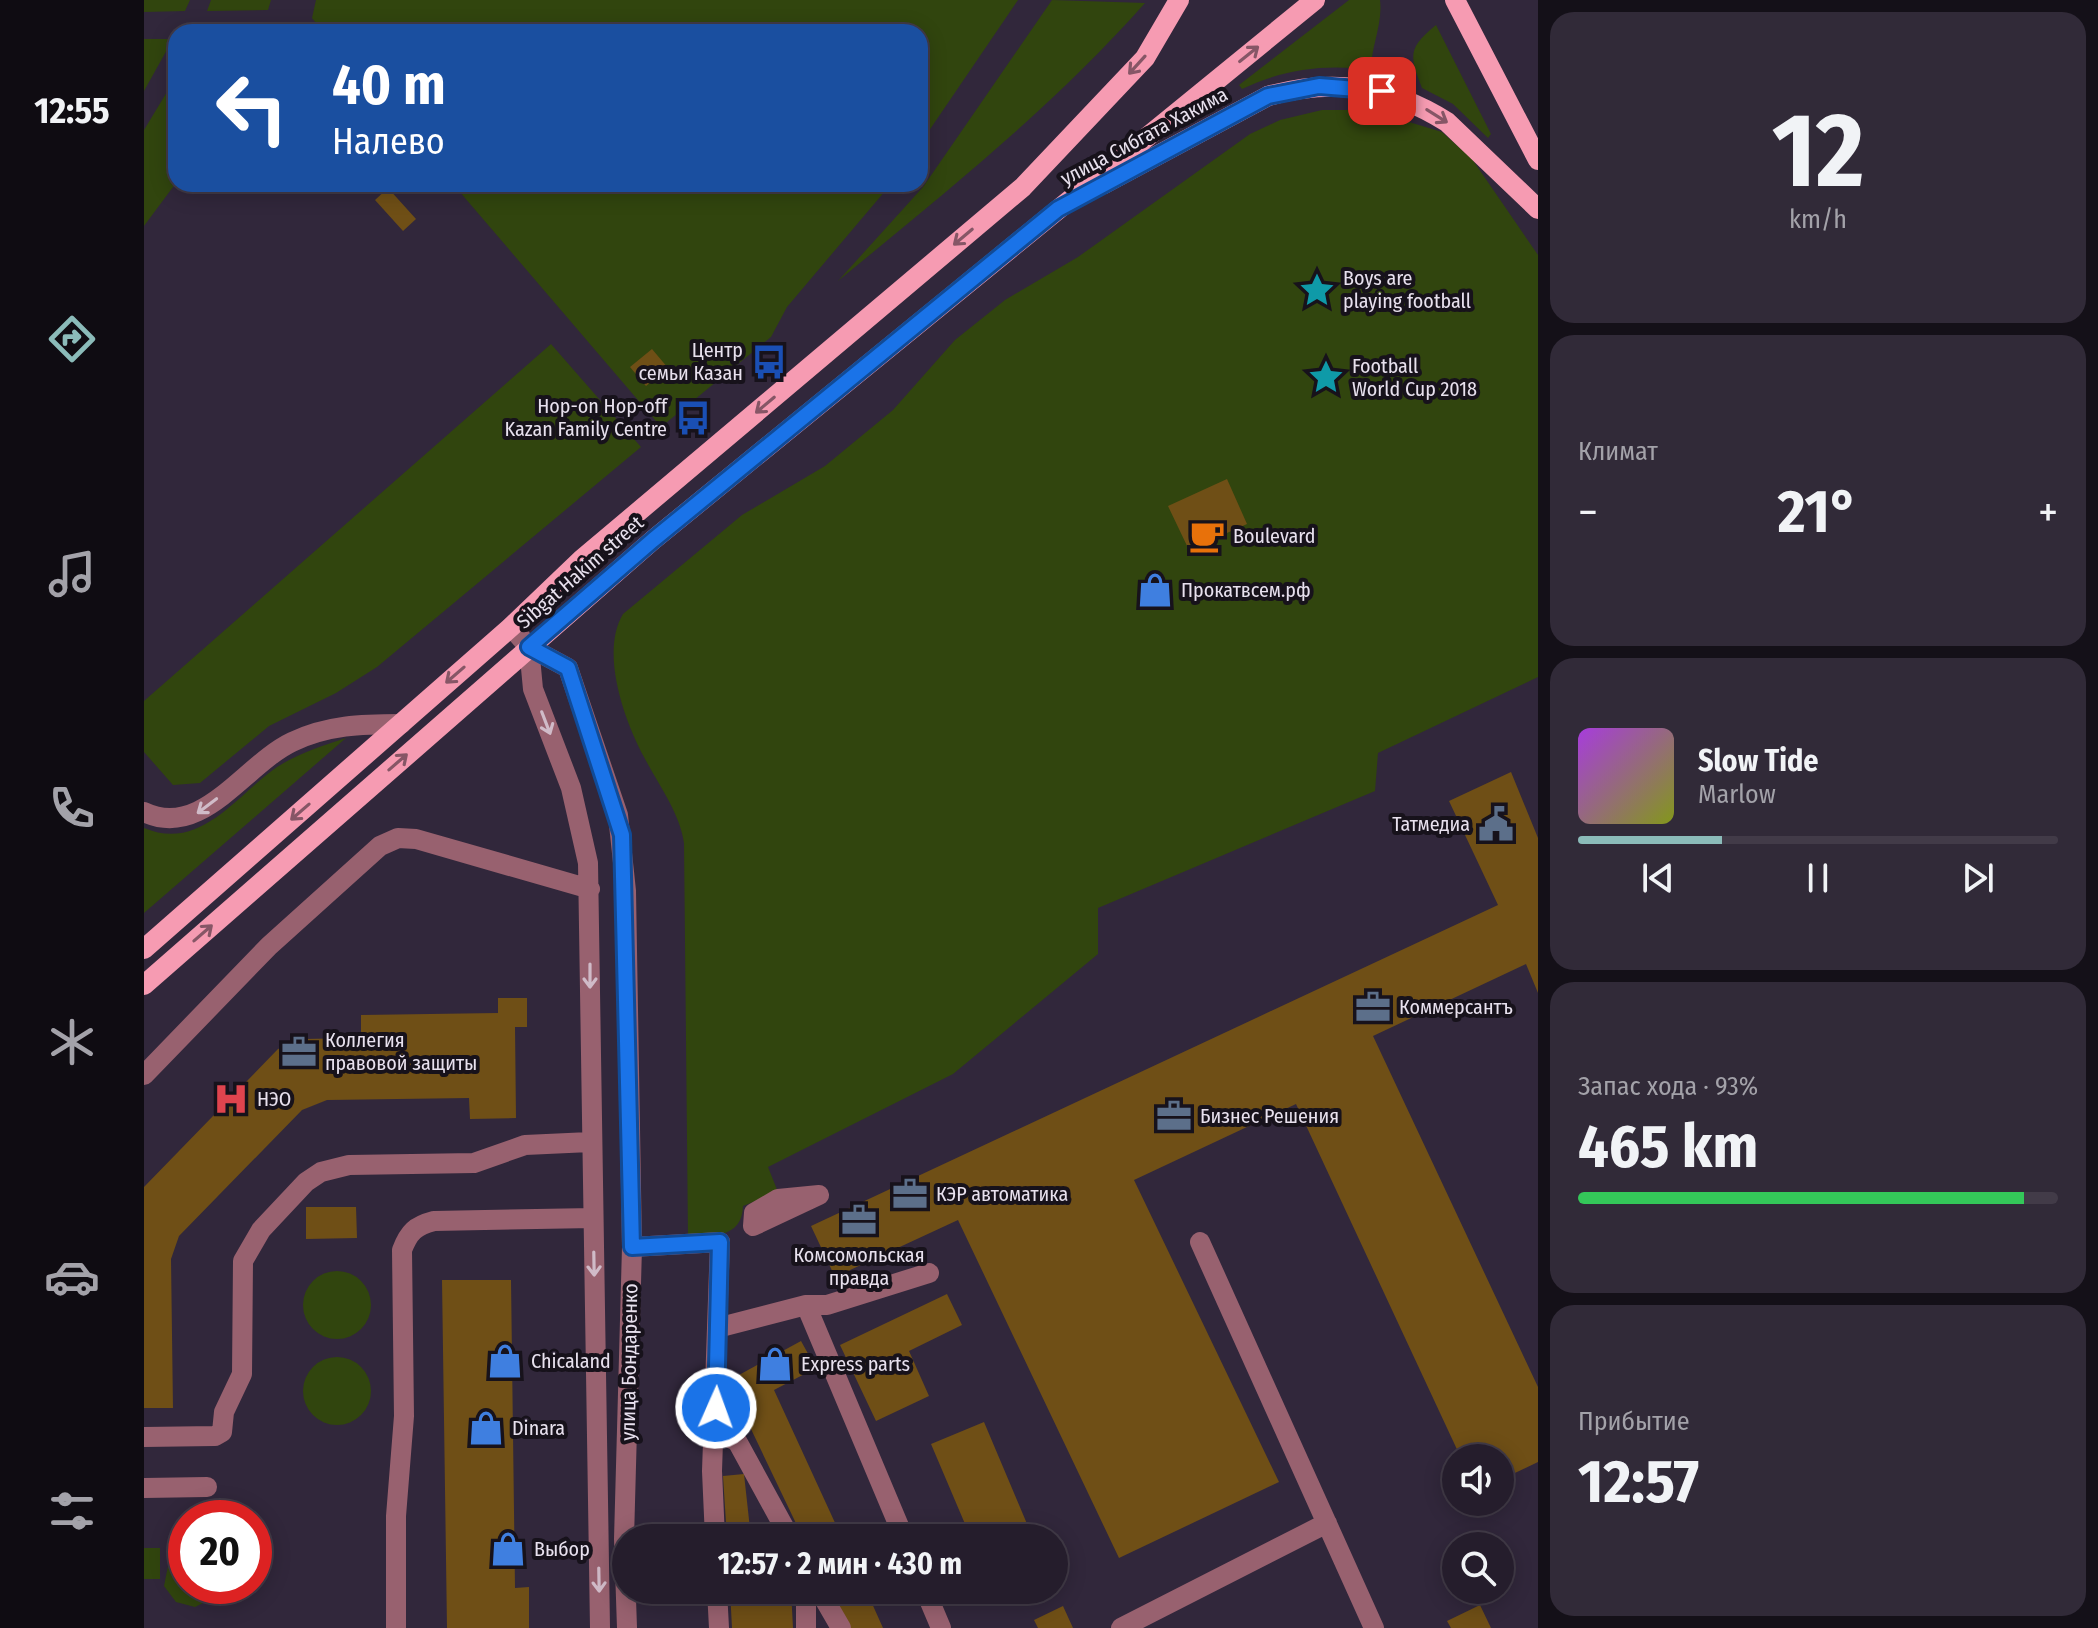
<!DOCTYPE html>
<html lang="ru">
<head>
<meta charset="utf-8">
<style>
	body { margin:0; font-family:"Fira Sans Condensed",sans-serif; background:#312a38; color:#f1f3f6; height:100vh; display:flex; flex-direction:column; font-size:30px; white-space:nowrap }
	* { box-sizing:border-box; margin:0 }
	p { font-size:26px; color:#a3a2a9 }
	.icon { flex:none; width:44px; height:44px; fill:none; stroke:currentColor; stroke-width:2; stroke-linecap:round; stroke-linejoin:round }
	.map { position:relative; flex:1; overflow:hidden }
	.details { display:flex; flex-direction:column; gap:12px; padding:12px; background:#141018; width:560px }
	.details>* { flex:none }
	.banner { position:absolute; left:24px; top:24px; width:760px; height:168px; border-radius:24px; box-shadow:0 4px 20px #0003,0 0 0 2px #423b48; background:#1a4fa0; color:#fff; overflow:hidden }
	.tools { position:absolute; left:1298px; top:1444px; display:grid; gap:16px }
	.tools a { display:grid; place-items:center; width:72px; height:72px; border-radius:50%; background:#251d2c; box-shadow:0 4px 20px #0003,0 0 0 2px #423b48; font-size:40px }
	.speed { position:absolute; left:24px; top:1500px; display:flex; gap:16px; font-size:40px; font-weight:700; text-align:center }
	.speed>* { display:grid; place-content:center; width:104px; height:104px; border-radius:50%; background:#251d2c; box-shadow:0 4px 20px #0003,0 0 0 2px #423b48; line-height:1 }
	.speed .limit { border:12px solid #d22; background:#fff; color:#111 }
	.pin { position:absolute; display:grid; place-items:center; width:68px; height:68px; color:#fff; margin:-34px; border-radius:16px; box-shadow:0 4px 12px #0006 }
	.me { position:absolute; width:88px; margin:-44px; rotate:2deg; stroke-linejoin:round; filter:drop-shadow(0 0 6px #0008) }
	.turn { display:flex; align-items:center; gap:28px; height:168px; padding:0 32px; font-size:36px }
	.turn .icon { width:104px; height:104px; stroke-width:2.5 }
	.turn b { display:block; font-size:56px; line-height:68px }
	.big { font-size:60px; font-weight:700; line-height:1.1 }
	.details .card { flex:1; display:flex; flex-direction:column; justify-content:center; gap:12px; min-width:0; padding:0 28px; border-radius:24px; background:#312a38 }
	.details .dial { align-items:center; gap:0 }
	.dial b { font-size:104px; line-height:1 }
	.song { display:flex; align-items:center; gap:24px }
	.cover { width:96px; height:96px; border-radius:12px; background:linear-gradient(135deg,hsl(280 70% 55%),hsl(70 70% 35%)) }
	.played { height:8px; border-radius:4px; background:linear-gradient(90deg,#8bbbb9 30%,#423b48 30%) }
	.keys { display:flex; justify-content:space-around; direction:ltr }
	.heat { display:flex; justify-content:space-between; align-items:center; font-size:44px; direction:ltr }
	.charge { height:12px; border-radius:6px; background:linear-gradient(90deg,#34c759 93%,#423b48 0) }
	.trip { position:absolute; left:468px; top:1524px; width:456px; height:80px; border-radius:40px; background:#251d2c; box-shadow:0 4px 20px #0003,0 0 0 2px #423b48; font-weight:700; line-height:80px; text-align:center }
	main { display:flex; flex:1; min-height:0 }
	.tabs { display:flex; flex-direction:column; width:144px; justify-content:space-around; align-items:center; background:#0f0c12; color:#a3a2a9 }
	.tabs .icon { width:56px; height:56px }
	.tabs .current { color:#8bbbb9 }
	.tabs b { font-size:36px; color:#f1f3f6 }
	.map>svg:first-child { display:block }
</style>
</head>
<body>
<main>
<nav class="tabs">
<b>12:55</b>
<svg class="icon current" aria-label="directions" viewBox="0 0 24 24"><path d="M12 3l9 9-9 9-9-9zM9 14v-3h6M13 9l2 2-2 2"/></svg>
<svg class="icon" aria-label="music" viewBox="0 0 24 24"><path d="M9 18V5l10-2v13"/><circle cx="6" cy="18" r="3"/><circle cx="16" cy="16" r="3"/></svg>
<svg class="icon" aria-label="phone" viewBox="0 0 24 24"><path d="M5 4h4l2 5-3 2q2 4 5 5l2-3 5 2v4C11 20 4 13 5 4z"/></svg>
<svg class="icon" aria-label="climate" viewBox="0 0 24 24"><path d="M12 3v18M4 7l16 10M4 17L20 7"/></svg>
<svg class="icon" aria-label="car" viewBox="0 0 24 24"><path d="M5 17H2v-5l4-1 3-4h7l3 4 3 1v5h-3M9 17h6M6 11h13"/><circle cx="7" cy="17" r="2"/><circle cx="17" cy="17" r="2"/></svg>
<svg class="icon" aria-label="filters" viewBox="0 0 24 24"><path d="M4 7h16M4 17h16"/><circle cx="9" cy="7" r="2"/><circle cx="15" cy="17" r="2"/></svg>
</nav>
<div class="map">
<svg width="1394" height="1628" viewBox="0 0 1394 1628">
	<rect width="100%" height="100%" fill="#31273b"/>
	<path fill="#31450e" d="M 0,0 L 46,0 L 41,11 L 0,12 Z
		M 67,0 L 127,0 L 124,10 L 63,11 Z
		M 172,0 L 874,0 L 776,144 L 776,32 L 179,32 L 168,18 Z
		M 908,0 L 1001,3 C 909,107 801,193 694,281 L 779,187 Z
		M 1205,0 L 1236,0 C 1239,24 1227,46 1227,70 C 1181,64 1140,69 1098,89 L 1095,85 Z
		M 1292,25 L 1347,134 L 1344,138 L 1309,104 L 1278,88 C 1265,55 1264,48 1292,25 Z
		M 0,39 L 29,39 L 0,91 Z
		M 32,77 L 32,183 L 0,226 L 0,130 Z
		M 1178,110 L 1211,110 L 1242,115 L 1298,132 L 1328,159 L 1394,255 L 1394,677 L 1234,753 L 1231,791 L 954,908 L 954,954 L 809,1074 L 624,1167 L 634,1192 L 599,1206 C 598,1239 568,1235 544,1237 L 540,843 C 536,813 514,784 500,757 C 480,720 456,652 479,614 L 598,515 L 681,466 L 749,410 L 811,340 L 861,300 L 934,257 L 1106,134 L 1136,120 Z
		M 309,184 L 747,184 L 643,307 L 627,337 L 517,427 Z
		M 407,344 L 497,447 L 233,667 L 192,693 L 125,726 L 56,783 L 29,785 L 0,752 L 0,701 Z
		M 202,738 L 0,913 L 0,828 C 57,852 92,795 133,767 C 155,753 178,746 202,738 Z
		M159 1305a34 34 0 1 1 68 0a34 34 0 1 1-68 0Z
		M159 1391a34 34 0 1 1 68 0a34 34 0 1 1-68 0Z
		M 0,1548 L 16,1548 L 16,1579 L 0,1579 Z
		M 42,1553 L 42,1586 L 74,1586 L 69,1598 L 51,1607 L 32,1602 L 20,1586 L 24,1566 Z"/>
	<path fill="#6f4f16" d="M 244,188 L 272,219 L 259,231 L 231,200 Z
		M 508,349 L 524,368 L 502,386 L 486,367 Z
		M 1083,479 L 1103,524 L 1045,550 L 1024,506 Z
		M 1367,772 L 1394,838 L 1394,993 L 1382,964 L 1229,1036 L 1394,1387 L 1394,1462 L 1356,1480 L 1356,1458 L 1317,1458 L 1152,1104 L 990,1180 L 1135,1482 L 975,1558 L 814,1220 L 691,1277 L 667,1226 L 1354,905 L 1305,801 Z
		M 354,998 L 383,998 L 383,1027 L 371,1027 L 372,1118 L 326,1119 L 325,1098 L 183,1100 L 158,1110 L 35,1236 L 27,1259 L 29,1408 L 0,1408 L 0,1187 L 134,1049 L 159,1039 L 217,1038 L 217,1015 L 354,1013 Z
		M 162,1207 L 212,1207 L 213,1238 L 162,1239 Z
		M 298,1280 L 367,1280 L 371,1588 L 385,1587 L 385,1628 L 303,1628 Z
		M 803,1294 L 818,1325 L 765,1351 L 785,1396 L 732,1421 L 696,1345 Z
		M 657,1341 L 672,1368 L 630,1390 L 698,1538 L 659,1538 L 584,1381 Z
		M 840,1422 L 889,1538 L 827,1538 L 787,1444 Z
		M 600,1474 L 607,1538 L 583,1538 L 579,1476 Z
		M 586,1590 L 647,1590 L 649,1628 L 588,1628 Z
		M 684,1590 L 722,1590 L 739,1628 L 702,1628 Z
		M 849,1590 L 884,1590 L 854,1603 Z
		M 1336,1605 L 1347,1628 L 1307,1628 L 1303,1621 Z
		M 919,1606 L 929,1628 L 894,1628 L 890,1620 Z"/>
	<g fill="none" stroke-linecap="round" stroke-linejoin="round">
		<path stroke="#98616f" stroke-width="20" d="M 367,627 L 385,647 L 424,668 L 474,815 L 482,891 L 488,1247 L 480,1539 L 483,1628
			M 385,647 L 389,689 L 427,788 L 444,863 L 456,1628
			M 0,812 C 58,840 100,765 148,742 C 183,725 218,724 257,724
			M 0,1075 L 125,946 L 236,846 L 254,838 L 272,839 L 446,889
			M 675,1195 L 609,1226 L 610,1213 L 634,1199 Z
			M 1056,1242 L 1230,1628
			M 488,1247 L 576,1242 L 568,1471 L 571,1538
			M 662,1305 L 760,1538
			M 573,1328 L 662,1305 L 683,1305 L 785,1273
			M 570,1431 L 593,1441 L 646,1538
			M 0,1437 L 71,1436 L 78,1432 L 80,1412 L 98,1374 L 99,1261 L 117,1230 L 162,1182 L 177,1172 L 205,1165 L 330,1163 L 381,1145 L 446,1142
			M 0,1488 L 63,1487
			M 573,1590 L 575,1628
			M 662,1590 L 662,1628
			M 675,1590 L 697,1628
			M 781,1590 L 797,1628
			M 252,1628 L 252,1516 L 260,1416 L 258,1250 C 265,1232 271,1226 290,1221 L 449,1218
			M 977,1628 L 1183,1523"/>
		<path stroke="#f69bb2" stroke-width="20" d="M 1311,0 L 1394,160
			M 960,184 L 1124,96 C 1189,78 1246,86 1303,122 L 1394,209
			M 0,949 L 367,627 L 437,560 L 879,187 L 1001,58 L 1035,0
			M 0,985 L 509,540 L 1171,0"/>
	</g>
	<defs><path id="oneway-shaft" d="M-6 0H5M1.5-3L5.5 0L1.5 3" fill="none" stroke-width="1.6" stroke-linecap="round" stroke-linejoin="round" transform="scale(2)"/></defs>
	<g stroke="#865666">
		<use href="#oneway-shaft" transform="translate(1105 54) rotate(-39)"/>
		<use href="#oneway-shaft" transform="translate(993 65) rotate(132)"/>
		<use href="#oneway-shaft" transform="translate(1293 116) rotate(32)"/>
		<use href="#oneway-shaft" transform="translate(819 237) rotate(140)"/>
		<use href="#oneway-shaft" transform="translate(621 405) rotate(140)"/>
		<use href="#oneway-shaft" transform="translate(311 675) rotate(139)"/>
		<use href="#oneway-shaft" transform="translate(254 762) rotate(-41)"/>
		<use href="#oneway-shaft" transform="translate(156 812) rotate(139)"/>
		<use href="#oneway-shaft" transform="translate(59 933) rotate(-41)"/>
	</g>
	<g stroke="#d0bbc8">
		<use href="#oneway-shaft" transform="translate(402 723) rotate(69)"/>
		<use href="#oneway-shaft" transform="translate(63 806) rotate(143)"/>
		<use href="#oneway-shaft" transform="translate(446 976) rotate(90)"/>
		<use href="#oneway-shaft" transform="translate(450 1264) rotate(89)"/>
		<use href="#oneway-shaft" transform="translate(455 1580) rotate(89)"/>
	</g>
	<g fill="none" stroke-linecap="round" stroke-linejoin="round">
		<g stroke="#114b97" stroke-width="20">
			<path id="route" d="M 572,1408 L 576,1242 L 488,1247 L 478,835 L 424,668 L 385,647 L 509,540 L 914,209 L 1124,96 L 1175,86 L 1238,91"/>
		</g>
		<use href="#route" stroke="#1a73e8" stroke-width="14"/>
	</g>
	<defs>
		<g id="sight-bare" transform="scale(2.76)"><path d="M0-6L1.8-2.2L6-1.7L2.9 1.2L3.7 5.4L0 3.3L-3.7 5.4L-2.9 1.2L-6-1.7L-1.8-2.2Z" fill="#0f9aa8" stroke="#17121b" stroke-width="2.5" paint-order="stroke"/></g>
		<g id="bus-bare" transform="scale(2.76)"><path d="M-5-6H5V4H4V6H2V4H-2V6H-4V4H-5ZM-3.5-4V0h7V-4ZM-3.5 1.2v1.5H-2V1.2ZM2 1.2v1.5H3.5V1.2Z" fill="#1a4fb4" stroke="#17121b" stroke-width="2.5" paint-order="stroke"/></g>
		<g id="cafe-bare" transform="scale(2.76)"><path d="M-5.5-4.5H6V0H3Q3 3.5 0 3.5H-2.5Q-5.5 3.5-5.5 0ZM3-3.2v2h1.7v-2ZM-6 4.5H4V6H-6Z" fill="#e8710a" stroke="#17121b" stroke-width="2.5" paint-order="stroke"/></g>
		<g id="shop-bare" transform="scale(2.76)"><path d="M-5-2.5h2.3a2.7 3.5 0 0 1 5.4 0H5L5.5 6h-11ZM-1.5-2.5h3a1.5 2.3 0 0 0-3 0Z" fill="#3f7fe0" stroke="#17121b" stroke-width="2.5" paint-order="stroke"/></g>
		<g id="civic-bare" transform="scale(2.76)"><path d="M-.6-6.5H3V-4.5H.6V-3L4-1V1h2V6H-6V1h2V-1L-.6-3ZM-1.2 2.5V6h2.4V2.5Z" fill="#5c6f8a" stroke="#17121b" stroke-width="2.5" paint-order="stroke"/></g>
		<g id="office-bare" transform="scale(2.76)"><path d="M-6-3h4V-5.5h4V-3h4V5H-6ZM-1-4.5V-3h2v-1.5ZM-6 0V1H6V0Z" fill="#5c6f8a" stroke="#17121b" stroke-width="2.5" paint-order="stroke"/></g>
		<g id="hospital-bare" transform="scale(2.76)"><path d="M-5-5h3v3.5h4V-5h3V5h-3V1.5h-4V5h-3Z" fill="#e0444e" stroke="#17121b" stroke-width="2.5" paint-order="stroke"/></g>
	</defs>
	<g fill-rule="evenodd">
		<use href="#sight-bare" x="1173" y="290"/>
		<use href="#bus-bare" x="625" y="362"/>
		<use href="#sight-bare" x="1182" y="377"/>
		<use href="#bus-bare" x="549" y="418"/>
		<use href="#cafe-bare" x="1063" y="536"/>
		<use href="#shop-bare" x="1011" y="590"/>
		<use href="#civic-bare" x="1352" y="824"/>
		<use href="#office-bare" x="1229" y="1007"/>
		<use href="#office-bare" x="155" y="1052"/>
		<use href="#hospital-bare" x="87" y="1099"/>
		<use href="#office-bare" x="1030" y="1116"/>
		<use href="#office-bare" x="766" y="1194"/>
		<use href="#office-bare" x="715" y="1220"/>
		<use href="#shop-bare" x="361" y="1361"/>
		<use href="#shop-bare" x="631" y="1364"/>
		<use href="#shop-bare" x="342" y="1428"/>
		<use href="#shop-bare" x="364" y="1549"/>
	</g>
	<g text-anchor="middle" stroke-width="8" stroke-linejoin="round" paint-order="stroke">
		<g font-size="20" fill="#e8e1ee" stroke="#17121b">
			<text transform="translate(1000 136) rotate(-28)" y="7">улица Сибгата Хакима</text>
			<text transform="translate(436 572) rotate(-41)" y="7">Sibgat Hakim street</text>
			<text transform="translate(485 1362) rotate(-89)" y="7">улица Бондаренко</text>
		</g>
		<g font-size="20" fill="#e8e1ee" stroke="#17121b" text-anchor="start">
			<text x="1199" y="285">Boys are<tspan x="1199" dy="23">playing football</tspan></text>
			<text x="599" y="357" text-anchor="end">Центр<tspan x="599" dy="23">семьи Казан</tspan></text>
			<text x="1208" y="373">Football<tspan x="1208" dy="23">World Cup 2018</tspan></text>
			<text x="523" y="413" text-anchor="end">Hop-on Hop-off<tspan x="523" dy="23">Kazan Family Centre</tspan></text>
			<text x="1089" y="543">Boulevard</text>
			<text x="1037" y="597">Прокатвсем.рф</text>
			<text x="1326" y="831" text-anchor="end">Татмедиа</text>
			<text x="1255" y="1014">Коммерсантъ</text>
			<text x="181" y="1047">Коллегия<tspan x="181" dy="23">правовой защиты</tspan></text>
			<text x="113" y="1106">НЭО</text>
			<text x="1056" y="1123">Бизнес Решения</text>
			<text x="792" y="1201">КЭР автоматика</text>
			<text x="715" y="1262" text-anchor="middle">Комсомольская<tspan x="715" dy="23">правда</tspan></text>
			<text x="387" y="1368">Chicaland</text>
			<text x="657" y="1371">Express parts</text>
			<text x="368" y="1435">Dinara</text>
			<text x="390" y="1556">Выбор</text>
		</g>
	</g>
</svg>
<div class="tools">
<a><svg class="icon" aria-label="sound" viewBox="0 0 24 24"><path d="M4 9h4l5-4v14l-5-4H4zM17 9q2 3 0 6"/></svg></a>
<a><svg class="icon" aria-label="search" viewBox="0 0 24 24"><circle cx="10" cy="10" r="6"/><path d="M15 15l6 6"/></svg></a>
</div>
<div class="speed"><div class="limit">20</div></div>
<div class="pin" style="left:1238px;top:91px;background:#d93025"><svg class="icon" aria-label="arrive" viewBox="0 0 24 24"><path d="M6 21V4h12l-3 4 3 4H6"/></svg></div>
<svg class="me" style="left:572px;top:1408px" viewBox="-20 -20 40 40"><circle r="17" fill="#1a73e8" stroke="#fff" stroke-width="3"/><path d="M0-11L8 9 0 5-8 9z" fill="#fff"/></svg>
<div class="trip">12:57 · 2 мин · 430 m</div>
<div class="banner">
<div class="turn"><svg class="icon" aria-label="left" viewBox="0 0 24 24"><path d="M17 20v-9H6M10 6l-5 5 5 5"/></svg><div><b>40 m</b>Налево</div></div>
</div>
</div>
<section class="details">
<div class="card dial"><b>12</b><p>km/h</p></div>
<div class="card"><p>Климат</p>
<div class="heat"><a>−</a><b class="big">21°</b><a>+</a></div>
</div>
<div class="card">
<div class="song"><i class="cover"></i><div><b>Slow Tide</b><p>Marlow</p></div></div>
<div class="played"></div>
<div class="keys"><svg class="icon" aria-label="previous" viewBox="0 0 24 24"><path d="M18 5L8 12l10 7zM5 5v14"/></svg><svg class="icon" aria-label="pause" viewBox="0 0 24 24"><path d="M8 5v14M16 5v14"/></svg><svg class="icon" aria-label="next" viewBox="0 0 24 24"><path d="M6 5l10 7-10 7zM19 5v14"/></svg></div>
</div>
<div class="card"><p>Запас хода · 93%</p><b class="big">465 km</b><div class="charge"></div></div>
<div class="card"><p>Прибытие</p><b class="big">12:57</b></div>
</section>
</main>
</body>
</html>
